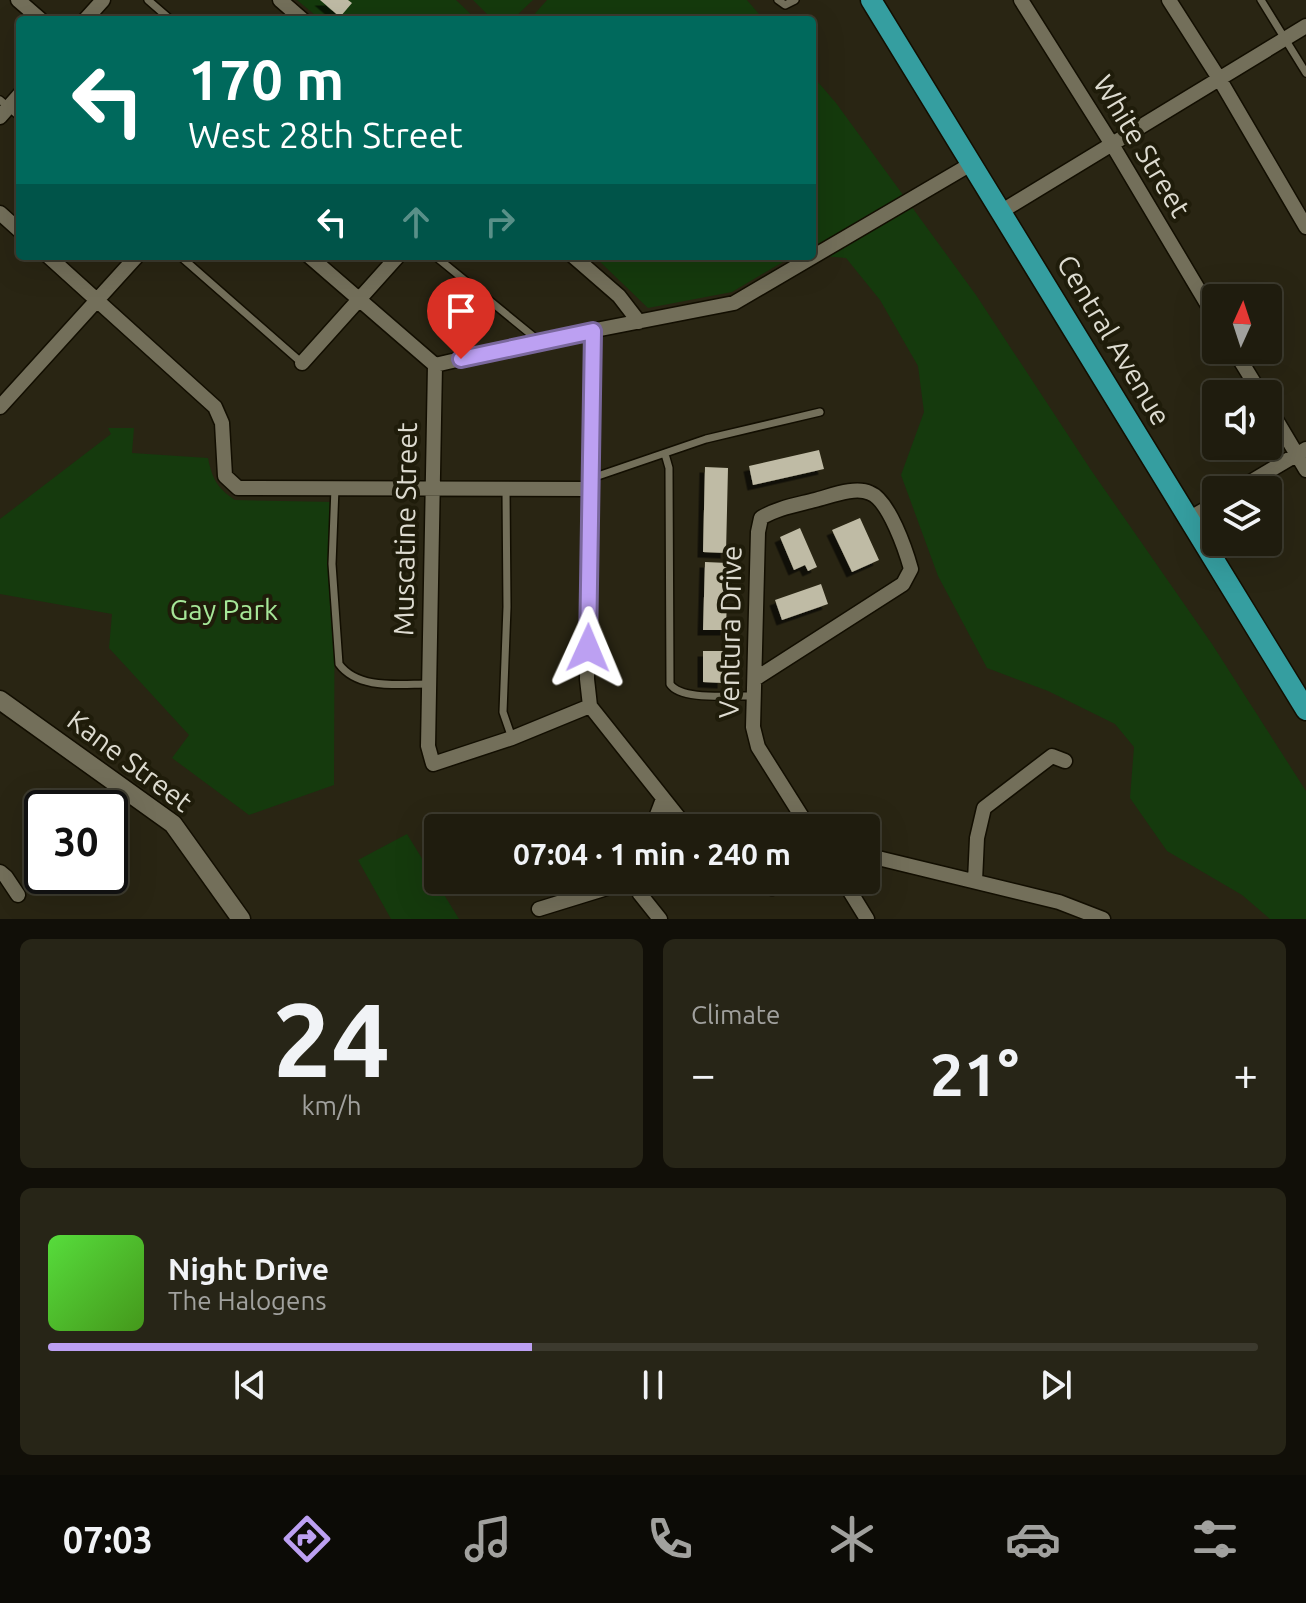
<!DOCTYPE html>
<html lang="en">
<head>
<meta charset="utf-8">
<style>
	body { margin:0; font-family:Ubuntu,sans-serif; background:#272517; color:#f1f3f6; height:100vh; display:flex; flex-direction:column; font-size:30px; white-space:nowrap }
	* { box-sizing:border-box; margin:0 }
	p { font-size:26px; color:#a1a19e }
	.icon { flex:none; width:44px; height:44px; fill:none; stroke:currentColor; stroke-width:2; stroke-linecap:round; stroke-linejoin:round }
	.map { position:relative; height:919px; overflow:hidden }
	.drawer { display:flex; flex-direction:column; gap:20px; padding:20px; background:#110f08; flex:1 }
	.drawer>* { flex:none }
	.guide { position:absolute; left:16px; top:16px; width:800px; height:244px; border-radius:8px; box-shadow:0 8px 32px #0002,0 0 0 2px #3c3a2e; background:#00695c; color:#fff; overflow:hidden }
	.needle { width:52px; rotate:3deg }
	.tools { position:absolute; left:1202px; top:284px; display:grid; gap:16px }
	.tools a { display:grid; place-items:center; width:80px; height:80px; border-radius:8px; background:#1f1c0e; box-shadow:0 8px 32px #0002,0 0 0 2px #3c3a2e; font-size:40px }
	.speed { position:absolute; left:24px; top:790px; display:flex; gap:16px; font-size:40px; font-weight:700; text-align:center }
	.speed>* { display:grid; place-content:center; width:104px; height:104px; border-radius:50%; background:#1f1c0e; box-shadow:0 8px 32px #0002,0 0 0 2px #3c3a2e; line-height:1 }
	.speed .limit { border:4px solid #111; border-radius:12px; background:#fff; color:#111 }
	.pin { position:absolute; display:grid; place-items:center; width:68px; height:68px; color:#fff; margin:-82px -34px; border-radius:50% 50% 50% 0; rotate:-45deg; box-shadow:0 0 8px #0007 }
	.pin .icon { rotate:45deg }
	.me { position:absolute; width:88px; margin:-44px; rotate:1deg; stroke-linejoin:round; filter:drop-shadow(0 0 6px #0008) }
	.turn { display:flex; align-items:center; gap:28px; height:168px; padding:0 40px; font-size:36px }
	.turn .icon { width:104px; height:104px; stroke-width:2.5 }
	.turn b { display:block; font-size:56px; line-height:68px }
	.lanes { display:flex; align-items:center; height:76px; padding:0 40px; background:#0003; justify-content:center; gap:40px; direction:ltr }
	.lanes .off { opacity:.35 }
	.big { font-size:60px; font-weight:600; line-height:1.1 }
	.drawer .tile { flex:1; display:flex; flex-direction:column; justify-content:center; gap:12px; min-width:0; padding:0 28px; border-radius:12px; background:#272517 }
	.drawer .dial { align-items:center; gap:0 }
	.dial b { font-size:104px; line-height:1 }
	.song { display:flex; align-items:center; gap:24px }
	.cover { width:96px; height:96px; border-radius:12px; background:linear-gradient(135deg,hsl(110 70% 55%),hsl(100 70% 35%)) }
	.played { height:8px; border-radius:4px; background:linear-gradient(90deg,#bca0f2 40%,#3c3a2e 40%) }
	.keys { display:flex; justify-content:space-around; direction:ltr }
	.heat { display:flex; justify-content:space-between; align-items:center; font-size:44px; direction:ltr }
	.drawer .tiles { flex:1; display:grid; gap:20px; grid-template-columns:1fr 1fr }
	.tile:last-child { grid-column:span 2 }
	.trip { position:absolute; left:424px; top:814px; width:456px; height:80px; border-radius:8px; background:#1f1c0e; box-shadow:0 8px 32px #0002,0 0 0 2px #3c3a2e; font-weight:600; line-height:80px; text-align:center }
	.menu { display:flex; height:128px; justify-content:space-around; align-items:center; background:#0c0b06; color:#a1a19e }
	.menu .icon { width:56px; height:56px }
	.menu .on { color:#bca0f2 }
	.menu b { font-size:36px; color:#f1f3f6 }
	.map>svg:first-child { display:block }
</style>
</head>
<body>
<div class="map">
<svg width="1306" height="919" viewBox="0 0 1306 919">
	<defs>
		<filter id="shadow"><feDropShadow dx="-5.5" dy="5.5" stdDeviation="0" flood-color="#0009"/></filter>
	</defs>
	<rect width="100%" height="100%" fill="#292513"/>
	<path fill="#153a0d" d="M 297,0 L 456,0 L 477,20 L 321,20 Z
		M 473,0 L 533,0 L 512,20 L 493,20 Z
		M 547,0 L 747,0 L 764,20 L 529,20 Z
		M 812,75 L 836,103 L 976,295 L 1091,470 L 1212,644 L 1306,791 L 1306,919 L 1270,919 L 1242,895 L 1167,851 L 1130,798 L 1134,747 L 1115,724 L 1048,691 L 987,668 L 938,576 L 901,475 L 924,412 L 918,366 L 880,300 L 846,258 L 812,255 Z
		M 594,256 L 793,256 L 732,292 L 648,308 Z
		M 108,428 L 134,428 L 132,453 L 208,458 C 212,478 217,488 235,500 L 335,502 L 334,785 L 249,815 L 172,758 L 189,735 L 109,648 L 112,614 L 0,594 L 0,519 L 111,434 Z
		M 407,834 L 459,919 L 391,919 L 358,860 Z"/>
	<path fill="#bfbba5" filter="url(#shadow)" d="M 320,0 L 348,0 L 352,3 L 340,17 Z
		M 819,450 L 824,469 L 753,485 L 749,466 Z
		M 705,467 L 728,468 L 726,553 L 703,552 Z
		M 860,518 L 879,560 L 852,572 L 832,530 Z
		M 800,528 L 817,567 L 808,571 L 805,565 L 794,570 L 780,537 Z
		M 705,562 L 728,563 L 726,630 L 703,630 Z
		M 821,584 L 828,604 L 782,620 L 775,600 Z
		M 703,651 L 724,651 L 723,683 L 703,682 Z"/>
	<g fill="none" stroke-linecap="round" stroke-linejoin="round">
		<g stroke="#120e01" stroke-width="10">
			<path id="service" d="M 148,0 L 171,20
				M 778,0 L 785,5 L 795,0
				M 1261,0 L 1306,73
				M 0,100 L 20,117
				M 180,256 L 302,363
				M 435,256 L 539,341
				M 665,454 L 669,468 L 670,684 C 681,701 732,695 753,696
				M 592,478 L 706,439 L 820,412
				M 335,488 L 332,564 L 339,664 C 358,690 399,684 428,684
				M 506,490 L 507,607 L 503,712 L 512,738"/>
		</g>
		<g stroke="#120e01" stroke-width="17">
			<path id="minor" d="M 18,0 L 41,20
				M 280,0 L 303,20
				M 1021,0 L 1113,146 L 1216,319
				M 1169,0 L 1220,80 L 1306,227
				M 85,20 L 103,0
				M 0,117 L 20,94
				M 1002,211 L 1306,26
				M 0,213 L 20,231
				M 48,256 L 215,407 L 222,423 L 225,476 L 238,488 L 591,489
				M 309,256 L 435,365 L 428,746 L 433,764 L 512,738 L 590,706
				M 573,256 L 619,296 L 639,322
				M 593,331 L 587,679 L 590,706 L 687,828
				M 1234,350 L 1261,394
				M 302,363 L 398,256
				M 435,365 L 539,341 L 734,303 L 971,164
				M 1268,406 L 1306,470
				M 0,407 L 137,256
				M 1237,490 L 1306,449
				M 1190,518 L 1216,503
				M 755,679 L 903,584 L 911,569 C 906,551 889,500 870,493 C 855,486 831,496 815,500 C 796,505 777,508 761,518 L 758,532 L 753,727 L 758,747 L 809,828
				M 652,828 L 663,799
				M 866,857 L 882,859 L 1059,902 L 1103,919
				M 0,872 L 6,877 L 18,895
				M 633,880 L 640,894 L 660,919
				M 740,880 L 772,888 L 803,880
				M 843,880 L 867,919
				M 975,881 L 977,838 L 984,808 L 1052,756 L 1065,761
				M 539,909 L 633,880"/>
		</g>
		<g stroke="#120e01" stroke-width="21">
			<path id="tertiary" d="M 0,700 L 173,824 L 241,919"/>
		</g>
		<g stroke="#120e01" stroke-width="23">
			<path id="primary" d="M 871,0 L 1306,710"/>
		</g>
		<use href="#service" stroke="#736f5a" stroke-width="7"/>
		<use href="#minor" stroke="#736f5a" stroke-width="14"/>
		<use href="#tertiary" stroke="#736f5a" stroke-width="18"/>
		<use href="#primary" stroke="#359ea0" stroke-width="20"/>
	</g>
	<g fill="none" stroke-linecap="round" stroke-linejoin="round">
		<g stroke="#7a689d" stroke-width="20">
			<path id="route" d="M 461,359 L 593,331 L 588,648"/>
		</g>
		<use href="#route" stroke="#bca0f2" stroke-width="14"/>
	</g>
	<g text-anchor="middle" stroke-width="8" stroke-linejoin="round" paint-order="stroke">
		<g font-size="28" fill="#dddbd0" stroke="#1f1c0a">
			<text transform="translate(1142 146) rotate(59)" y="10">White Street</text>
			<text transform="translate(1114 340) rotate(59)" y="10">Central Avenue</text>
			<text transform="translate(405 529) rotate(-89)" y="10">Muscatine Street</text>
			<text transform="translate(730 632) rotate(-89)" y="10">Ventura Drive</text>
			<text transform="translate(130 761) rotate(37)" y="10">Kane Street</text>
		</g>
		<g font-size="28" fill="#a6e798" stroke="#1f1c0a">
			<text x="224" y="620">Gay Park</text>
		</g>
	</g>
</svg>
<div class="tools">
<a><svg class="needle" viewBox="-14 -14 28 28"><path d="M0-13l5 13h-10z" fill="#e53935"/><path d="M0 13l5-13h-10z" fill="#a1a19e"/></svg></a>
<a><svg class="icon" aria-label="sound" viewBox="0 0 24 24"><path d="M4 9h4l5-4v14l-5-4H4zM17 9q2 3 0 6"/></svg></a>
<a><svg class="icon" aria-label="layers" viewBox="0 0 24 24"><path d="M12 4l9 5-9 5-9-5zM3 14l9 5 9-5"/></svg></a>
</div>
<div class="speed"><div class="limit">30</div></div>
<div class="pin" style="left:461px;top:359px;background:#d93025"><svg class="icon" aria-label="arrive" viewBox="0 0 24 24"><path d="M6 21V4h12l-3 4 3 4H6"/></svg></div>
<svg class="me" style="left:588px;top:648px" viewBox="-20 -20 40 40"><path d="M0-17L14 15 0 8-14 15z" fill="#bca0f2" stroke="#fff" stroke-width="4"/></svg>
<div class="trip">07:04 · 1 min · 240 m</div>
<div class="guide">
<div class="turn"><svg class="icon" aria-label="left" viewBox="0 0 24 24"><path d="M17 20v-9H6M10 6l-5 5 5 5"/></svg><div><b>170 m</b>West 28th Street</div></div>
<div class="lanes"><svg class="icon" aria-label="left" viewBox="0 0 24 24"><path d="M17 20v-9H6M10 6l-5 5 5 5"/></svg><svg class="icon off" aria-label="ahead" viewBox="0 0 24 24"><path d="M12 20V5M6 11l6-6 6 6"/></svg><svg class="icon off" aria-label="right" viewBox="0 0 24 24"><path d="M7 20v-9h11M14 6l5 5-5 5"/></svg></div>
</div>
</div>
<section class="drawer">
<div class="tiles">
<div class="tile dial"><b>24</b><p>km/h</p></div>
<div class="tile"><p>Climate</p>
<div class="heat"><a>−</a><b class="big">21°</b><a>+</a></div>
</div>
<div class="tile">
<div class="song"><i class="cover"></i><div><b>Night Drive</b><p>The Halogens</p></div></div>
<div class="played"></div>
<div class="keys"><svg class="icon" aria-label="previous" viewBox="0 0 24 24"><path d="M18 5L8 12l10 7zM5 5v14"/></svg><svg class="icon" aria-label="pause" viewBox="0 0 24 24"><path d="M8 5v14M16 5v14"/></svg><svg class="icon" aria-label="next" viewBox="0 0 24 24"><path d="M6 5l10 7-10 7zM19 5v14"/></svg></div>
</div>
</div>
</section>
<nav class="menu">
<b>07:03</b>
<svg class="icon on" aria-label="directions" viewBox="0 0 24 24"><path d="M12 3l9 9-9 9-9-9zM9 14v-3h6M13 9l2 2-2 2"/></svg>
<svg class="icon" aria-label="music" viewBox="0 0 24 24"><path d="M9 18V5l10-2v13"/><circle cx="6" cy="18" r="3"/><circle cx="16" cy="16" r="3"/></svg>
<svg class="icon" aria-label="phone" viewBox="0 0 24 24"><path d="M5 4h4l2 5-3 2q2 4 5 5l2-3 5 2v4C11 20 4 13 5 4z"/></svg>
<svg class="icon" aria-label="climate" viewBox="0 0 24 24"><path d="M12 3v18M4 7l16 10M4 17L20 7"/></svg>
<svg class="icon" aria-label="car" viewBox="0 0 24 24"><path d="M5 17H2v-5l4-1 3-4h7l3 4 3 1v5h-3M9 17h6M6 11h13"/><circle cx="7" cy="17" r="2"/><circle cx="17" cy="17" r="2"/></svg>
<svg class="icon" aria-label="filters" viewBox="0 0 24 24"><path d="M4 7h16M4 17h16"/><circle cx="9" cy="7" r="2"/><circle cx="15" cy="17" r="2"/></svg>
</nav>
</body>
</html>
